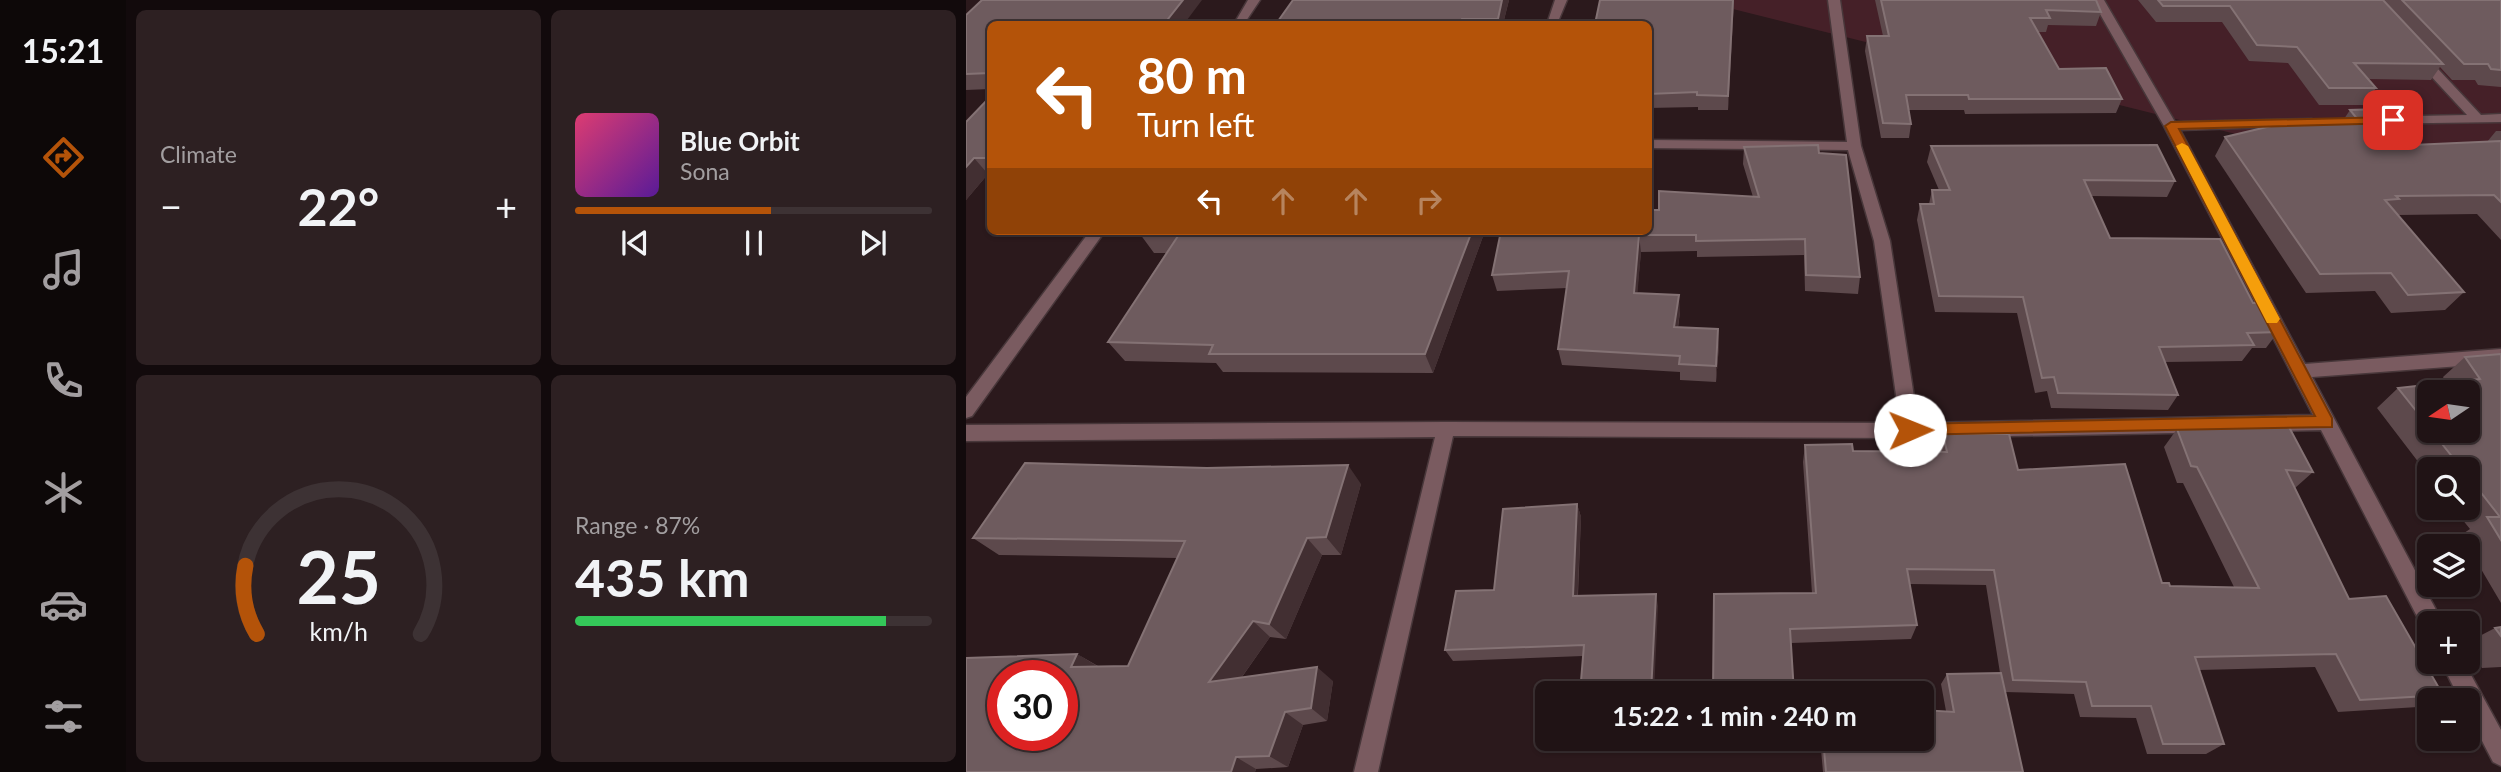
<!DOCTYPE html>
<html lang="en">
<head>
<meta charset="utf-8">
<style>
	body { margin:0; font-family:Lato,sans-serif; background:#2d2022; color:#f1f3f6; height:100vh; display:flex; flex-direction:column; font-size:26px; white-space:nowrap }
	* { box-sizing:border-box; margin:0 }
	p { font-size:23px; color:#a29ea0 }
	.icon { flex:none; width:38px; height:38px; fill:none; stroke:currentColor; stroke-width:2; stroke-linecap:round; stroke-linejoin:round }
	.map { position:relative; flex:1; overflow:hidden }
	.sheet { display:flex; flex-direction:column; gap:10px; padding:10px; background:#120a0c; width:840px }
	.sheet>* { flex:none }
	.top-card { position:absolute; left:21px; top:21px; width:665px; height:214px; border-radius:10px; box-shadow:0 2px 5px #0004,0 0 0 2px #3d3234; background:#b45309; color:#fff; overflow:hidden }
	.needle { width:46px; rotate:257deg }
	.controls { position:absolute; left:1451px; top:380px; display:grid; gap:14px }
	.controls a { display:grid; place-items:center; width:63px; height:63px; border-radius:10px; background:#201315; box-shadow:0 2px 5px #0004,0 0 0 2px #3d3234; font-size:35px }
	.speed { position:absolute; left:21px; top:660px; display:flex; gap:14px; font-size:35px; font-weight:700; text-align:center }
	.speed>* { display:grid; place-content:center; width:91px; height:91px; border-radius:50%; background:#201315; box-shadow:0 2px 5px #0004,0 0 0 2px #3d3234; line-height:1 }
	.speed .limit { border:10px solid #d22; background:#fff; color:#111 }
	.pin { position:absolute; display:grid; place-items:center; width:60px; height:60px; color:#fff; margin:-30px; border-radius:14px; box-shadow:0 4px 10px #0006 }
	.me { position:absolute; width:77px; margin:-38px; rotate:89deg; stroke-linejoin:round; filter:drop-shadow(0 0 5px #0008) }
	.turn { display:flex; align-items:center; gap:24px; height:147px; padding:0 35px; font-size:32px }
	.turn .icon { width:91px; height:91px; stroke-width:2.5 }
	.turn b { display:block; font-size:49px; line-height:60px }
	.lanes { display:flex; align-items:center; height:66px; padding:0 35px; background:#0003; justify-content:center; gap:35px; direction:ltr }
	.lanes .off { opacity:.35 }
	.big { font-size:52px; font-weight:700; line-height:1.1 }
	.sheet .card { flex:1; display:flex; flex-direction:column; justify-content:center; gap:10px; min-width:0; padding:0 24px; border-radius:10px; background:#2d2022 }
	.sheet .dial { align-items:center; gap:0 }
	.dial svg { height:182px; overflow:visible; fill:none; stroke:#3d3234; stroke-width:7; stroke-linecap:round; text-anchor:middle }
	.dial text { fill:#f1f3f6; stroke:none }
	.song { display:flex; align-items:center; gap:21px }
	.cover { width:84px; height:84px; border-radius:10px; background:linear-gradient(135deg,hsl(340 70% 55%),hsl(270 70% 35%)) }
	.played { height:7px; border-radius:4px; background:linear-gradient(90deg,#b45309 55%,#3d3234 55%) }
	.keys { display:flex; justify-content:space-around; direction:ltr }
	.heat { display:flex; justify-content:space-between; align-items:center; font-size:38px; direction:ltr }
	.charge { height:10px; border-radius:5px; background:linear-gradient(90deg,#34c759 87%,#3d3234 0) }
	.sheet .tiles { flex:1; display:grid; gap:10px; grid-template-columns:repeat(2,1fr) }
	.trip { position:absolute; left:569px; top:681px; width:399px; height:70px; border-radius:10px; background:#201315; box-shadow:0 2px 5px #0004,0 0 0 2px #3d3234; font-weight:700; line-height:70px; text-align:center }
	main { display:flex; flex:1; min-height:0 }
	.menu { display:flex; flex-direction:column; width:126px; justify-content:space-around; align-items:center; background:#0d0808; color:#a29ea0 }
	.menu .icon { width:49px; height:49px }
	.menu .on { color:#b45309 }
	.menu b { font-size:32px; color:#f1f3f6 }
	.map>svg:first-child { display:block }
</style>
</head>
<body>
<main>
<nav class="menu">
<b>15:21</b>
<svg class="icon on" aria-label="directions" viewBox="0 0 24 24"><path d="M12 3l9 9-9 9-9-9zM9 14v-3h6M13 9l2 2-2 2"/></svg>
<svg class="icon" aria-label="music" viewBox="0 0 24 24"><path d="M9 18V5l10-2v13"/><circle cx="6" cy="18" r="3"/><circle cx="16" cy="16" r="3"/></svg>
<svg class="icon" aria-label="phone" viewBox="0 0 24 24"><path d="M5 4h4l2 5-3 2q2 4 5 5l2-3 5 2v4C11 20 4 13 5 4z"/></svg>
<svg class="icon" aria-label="climate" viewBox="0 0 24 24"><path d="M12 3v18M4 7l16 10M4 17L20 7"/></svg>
<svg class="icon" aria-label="car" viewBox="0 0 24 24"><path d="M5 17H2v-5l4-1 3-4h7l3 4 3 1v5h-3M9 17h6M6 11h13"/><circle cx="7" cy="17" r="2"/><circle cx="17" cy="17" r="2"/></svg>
<svg class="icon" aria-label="filters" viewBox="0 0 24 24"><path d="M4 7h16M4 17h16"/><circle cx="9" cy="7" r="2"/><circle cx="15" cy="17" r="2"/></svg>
</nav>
<section class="sheet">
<div class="tiles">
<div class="card"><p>Climate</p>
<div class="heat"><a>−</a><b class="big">22°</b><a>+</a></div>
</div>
<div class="card">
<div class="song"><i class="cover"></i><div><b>Blue Orbit</b><p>Sona</p></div></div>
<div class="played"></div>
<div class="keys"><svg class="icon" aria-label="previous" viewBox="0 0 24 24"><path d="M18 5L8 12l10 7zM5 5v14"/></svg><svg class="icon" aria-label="pause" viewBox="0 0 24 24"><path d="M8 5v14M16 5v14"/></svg><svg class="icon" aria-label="next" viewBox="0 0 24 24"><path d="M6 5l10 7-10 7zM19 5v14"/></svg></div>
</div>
<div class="card dial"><svg viewBox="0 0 100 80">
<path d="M14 69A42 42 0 1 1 86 69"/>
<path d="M14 69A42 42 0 0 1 9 39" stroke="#b45309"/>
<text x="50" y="56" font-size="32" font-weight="700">25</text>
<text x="50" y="72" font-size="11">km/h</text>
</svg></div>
<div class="card"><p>Range · 87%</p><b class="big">435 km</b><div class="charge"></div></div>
</div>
</section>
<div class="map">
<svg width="1535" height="772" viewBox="0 0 1535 772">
	<rect width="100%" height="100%" fill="#2b191c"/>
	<path fill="#452028" d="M 731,0 L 1535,0 L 1535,200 Z"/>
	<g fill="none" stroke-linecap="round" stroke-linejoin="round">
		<g stroke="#48373a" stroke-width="3">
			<path id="minor" d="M 282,0 L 294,0 L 278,24 L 268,24 Z
				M 589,0 L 601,0 L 591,24 L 581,24 Z
				M 862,0 L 874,0 L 895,146 L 924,241 L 952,423 L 1347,415 L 1198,126 L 1126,0 L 1138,0 L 1209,122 L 1346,119 L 1348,122 L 1341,126 L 1214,130 L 1339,364 L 1535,349 L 1535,363 L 1346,377 L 1477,623 L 1463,623 L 1463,632 L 1458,630 L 1355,430 L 944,438 L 487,436 L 412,772 L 388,772 L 469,437 L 0,441 L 0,425 L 480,422 L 934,423 L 908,241 L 882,150 L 682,148 L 682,140 L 881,142 Z
				M 1454,53 L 1458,54 L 1515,115 L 1535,114 L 1535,122 L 1396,124 L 1396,118 L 1401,117 L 1501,115 L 1450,60 L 1450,54 Z
				M 124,231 L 139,231 L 6,416 L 0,418 L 0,397 Z
				M 1475,662 L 1498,662 L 1535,730 L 1535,766 L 1527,762 L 1502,714 L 1502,700 L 1494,700 Z"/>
		</g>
		<use href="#minor" fill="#7a5b60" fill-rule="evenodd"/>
	</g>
	<path fill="#5d494c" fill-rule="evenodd" d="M 236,0 L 24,24 L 24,89 L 0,90 L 0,15 Z
		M 327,0 L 543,0 L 537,24 L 310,24 Z
		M 634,0 L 768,0 L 762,110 L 732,110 L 732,107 L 682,108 L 682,24 Z
		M 909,0 L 1130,0 L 1135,12 L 1130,26 L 1082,25 L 1080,32 L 1072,32 L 1093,69 L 1156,99 L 1150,113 L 999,114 L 998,110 L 943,110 L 945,124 L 943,138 L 915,138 L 899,51 L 901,36 L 917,36 Z
		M 1172,0 L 1535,0 L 1535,87 L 1512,85 L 1509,80 L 1486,80 L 1474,67 L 1465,80 L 1402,79 L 1410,88 L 1399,105 L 1353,105 L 1322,63 L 1283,61 L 1256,22 L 1190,22 Z
		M 24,97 L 24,174 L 22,174 L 0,200 L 0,122 Z
		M 1384,110 L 1446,145 L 1521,142 L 1530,131 L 1535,131 L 1535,240 L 1511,214 L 1432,215 L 1498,292 L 1479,310 L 1425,313 L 1409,291 L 1340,293 L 1249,156 L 1259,137 L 1376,122 Z
		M 965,146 L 1209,181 L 1201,197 L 1125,196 L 1144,238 L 1287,303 L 1312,332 L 1300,348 L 1286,348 L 1276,361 L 1199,362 L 1212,395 L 1202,410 L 1085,408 L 1081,391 L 1069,393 L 1051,313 L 969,312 L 951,220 L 954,204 L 963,204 L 966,190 L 973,190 L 961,162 Z
		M 778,147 L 853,153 L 894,277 L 892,294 L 839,291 L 838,255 L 731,257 L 731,251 L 675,252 L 671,293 L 714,312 L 712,328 L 753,345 L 750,382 L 714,380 L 714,372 L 596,365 L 592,349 L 601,288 L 531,291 L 526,275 L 693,210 L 787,197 L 777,164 Z
		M 519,231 L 467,373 L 257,372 L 250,363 L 159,361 L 142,342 L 200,253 L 188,253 L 174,234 Z
		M 1535,354 L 1535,603 L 1495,535 L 1504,529 L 1487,508 L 1502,508 L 1502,469 L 1463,469 L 1463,476 L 1411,408 L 1432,388 L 1480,383 L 1477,377 L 1499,357 ZM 1463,392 L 1502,430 L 1463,430 Z
		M 1211,429 L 1347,472 L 1329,488 L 1383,599 L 1477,695 L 1467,700 L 1463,700 L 1463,702 L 1452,707 L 1372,712 L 1349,667 L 1233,670 L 1258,744 L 1240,754 L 1181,754 L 1170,718 L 1114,717 L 1108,694 L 1039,692 L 1057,772 L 857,772 L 854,738 L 956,738 L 980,711 L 975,684 L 981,674 L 1034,673 L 1020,585 L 944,584 L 951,625 L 945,639 L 825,643 L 747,693 L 846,593 L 837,462 L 839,445 L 887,451 L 971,452 L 977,434 L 1052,470 L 1196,583 L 1204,586 L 1268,587 L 1217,483 L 1211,483 L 1198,447 Z
		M 395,484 L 375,555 L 356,555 L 320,639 L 304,637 L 276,677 L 367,681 L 361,721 L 337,725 L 322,767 L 290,769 L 289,772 L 111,654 L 132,666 L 162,666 L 211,558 L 33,555 L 7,538 Z
		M 611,504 L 615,517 L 612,595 L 692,606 L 617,656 L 487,661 L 479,650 L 528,590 Z
		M 1535,627 L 1535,667 L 1516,668 L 1502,642 L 1529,628 Z
		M 748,738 L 828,738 L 828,741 L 748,742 Z"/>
	<path fill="#422f32" d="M 217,0 L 236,0 L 218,24 L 198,24 Z
		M 536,0 L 543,0 L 537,24 L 533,24 L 532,19 Z
		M 767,0 L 768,0 L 762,110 L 762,96 Z
		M 8,158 L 22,174 L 0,200 L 0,167 Z
		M 506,231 L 519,231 L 467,373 L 459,354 Z
		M 673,235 L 675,252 L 670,310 L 668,293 Z
		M 713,295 L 714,312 L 709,344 L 708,327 Z
		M 752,329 L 753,345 L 750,382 L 750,366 Z
		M 382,465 L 395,484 L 375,555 L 360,537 Z
		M 611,504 L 615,517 L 611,607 L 607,596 Z
		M 341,538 L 356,555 L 320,639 L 303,624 Z
		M 690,594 L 692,606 L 688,693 L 685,693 Z
		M 287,621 L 304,637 L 263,695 L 243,682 Z
		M 111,654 L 136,669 L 105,667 Z
		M 351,667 L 367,681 L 361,721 L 345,708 Z
		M 319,712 L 337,725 L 322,767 L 303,756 Z
		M 270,757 L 290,769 L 289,772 L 265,772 Z"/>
	<path fill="#6e5b5e" stroke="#847274" stroke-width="2" fill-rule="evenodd" d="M 16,0 L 217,0 L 198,24 L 24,24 L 24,73 L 0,74 L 0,15 Z
		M 327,0 L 536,0 L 532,19 L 496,19 L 494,24 L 310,24 Z
		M 634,0 L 767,0 L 762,96 L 731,95 L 731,92 L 682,94 L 682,24 L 629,24 Z
		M 915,0 L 1130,0 L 1135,12 L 1080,10 L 1084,18 L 1064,18 L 1093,69 L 1140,68 L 1156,99 L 1003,99 L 1002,95 L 940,95 L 945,124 L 917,123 L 901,36 L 923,36 Z
		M 1192,0 L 1417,0 L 1477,64 L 1388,63 L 1410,88 L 1363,88 L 1331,47 L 1291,45 L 1264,6 L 1197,6 Z
		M 1436,0 L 1535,0 L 1535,70 L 1525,69 L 1522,64 L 1498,64 Z
		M 24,97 L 24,158 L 8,158 L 0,167 L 0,122 Z
		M 1415,109 L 1446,145 L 1535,141 L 1535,202 L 1528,195 L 1430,196 L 1433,199 L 1419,200 L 1498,292 L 1442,295 L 1425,273 L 1354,274 L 1259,137 L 1322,122 L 1393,121 L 1384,110 Z
		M 852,145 L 853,153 L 880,155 L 894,277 L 840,275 L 839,239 L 730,241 L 730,235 L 673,235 L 668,293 L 713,295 L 708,327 L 752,329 L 750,366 L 713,364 L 714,356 L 592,349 L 603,271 L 526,275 L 535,231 L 682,231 L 682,210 L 693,210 L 693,191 L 793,197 L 778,147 Z
		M 1191,145 L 1209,181 L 1118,180 L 1144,238 L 1254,239 L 1287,303 L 1295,303 L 1312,332 L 1281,333 L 1288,345 L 1193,347 L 1212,395 L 1092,393 L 1088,377 L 1076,378 L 1057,297 L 973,296 L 954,204 L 968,204 L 966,190 L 984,190 L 965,146 Z
		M 176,231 L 506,231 L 459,354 L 243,354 L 247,345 L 142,342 L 212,236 L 174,234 Z
		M 1535,354 L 1535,540 L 1521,517 L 1534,517 L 1502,476 L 1502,469 L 1496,469 L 1465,430 L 1502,430 L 1502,392 L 1463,392 L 1463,427 L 1432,388 L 1514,379 L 1499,357 Z
		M 1323,427 L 1347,472 L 1320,470 L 1383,599 L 1420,596 L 1477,695 L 1394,700 L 1370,654 L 1229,657 L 1258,744 L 1197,744 L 1185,706 L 1126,706 L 1120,682 L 1047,680 L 1028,570 L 941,569 L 951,625 L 824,629 L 828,693 L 747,693 L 748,594 L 850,593 L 839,445 L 886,444 L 887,451 L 981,452 L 977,434 L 1043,434 L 1052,470 L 1159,464 L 1196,583 L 1203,583 L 1204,586 L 1293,588 L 1231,467 L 1225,466 L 1211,429 Z
		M 59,463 L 241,468 L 382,465 L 360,537 L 341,538 L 303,624 L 287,621 L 243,682 L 351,667 L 345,708 L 319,712 L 303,756 L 270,757 L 265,772 L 0,772 L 0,658 L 111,654 L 105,667 L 162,666 L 219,541 L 7,538 ZM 37,676 L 96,676 L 96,735 L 37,735 Z
		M 611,504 L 607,596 L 690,594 L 685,693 L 614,693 L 618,645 L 479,650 L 490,591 L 528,590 L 537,509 Z
		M 1535,627 L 1535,636 L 1529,628 Z
		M 1035,673 L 1057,772 L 860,772 L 857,738 L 956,738 L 956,710 L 988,712 L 981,674 Z"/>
	<path fill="#b45309" stroke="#753606" stroke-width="2" d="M 1427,117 L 1433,120 L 1432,123 L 1213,129 L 1366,418 L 1366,427 L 938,435 L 936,430 L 944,424 L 1349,416 L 1199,126 L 1205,122 Z"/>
	<path fill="#f59e0b" d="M 1216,143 L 1222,146 L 1314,319 L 1311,323 L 1301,323 L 1299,319 L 1210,146 Z"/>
</svg>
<div class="controls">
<a><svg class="needle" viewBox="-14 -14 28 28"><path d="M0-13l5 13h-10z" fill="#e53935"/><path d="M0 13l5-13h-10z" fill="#a29ea0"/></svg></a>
<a><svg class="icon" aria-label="search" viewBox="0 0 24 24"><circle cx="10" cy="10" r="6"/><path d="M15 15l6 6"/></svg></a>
<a><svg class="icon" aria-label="layers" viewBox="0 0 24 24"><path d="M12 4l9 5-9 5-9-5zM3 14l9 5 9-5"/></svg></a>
<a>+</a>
<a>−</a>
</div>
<div class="speed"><div class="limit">30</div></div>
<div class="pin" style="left:1427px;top:120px;background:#d93025"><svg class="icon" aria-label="arrive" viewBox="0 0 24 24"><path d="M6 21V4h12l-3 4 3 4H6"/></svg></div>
<svg class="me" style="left:944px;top:430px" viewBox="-20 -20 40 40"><circle r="19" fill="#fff"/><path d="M0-13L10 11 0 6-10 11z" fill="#b45309"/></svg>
<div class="trip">15:22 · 1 min · 240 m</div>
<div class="top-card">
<div class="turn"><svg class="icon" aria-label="left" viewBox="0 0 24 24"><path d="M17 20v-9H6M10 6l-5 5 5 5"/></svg><div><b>80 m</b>Turn left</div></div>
<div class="lanes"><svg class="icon" aria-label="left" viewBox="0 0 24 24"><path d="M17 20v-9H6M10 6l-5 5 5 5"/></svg><svg class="icon off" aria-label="ahead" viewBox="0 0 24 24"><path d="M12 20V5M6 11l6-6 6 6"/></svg><svg class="icon off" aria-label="ahead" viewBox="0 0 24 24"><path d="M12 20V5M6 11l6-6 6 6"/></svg><svg class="icon off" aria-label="right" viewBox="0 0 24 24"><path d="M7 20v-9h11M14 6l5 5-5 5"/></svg></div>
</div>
</div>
</main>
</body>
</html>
